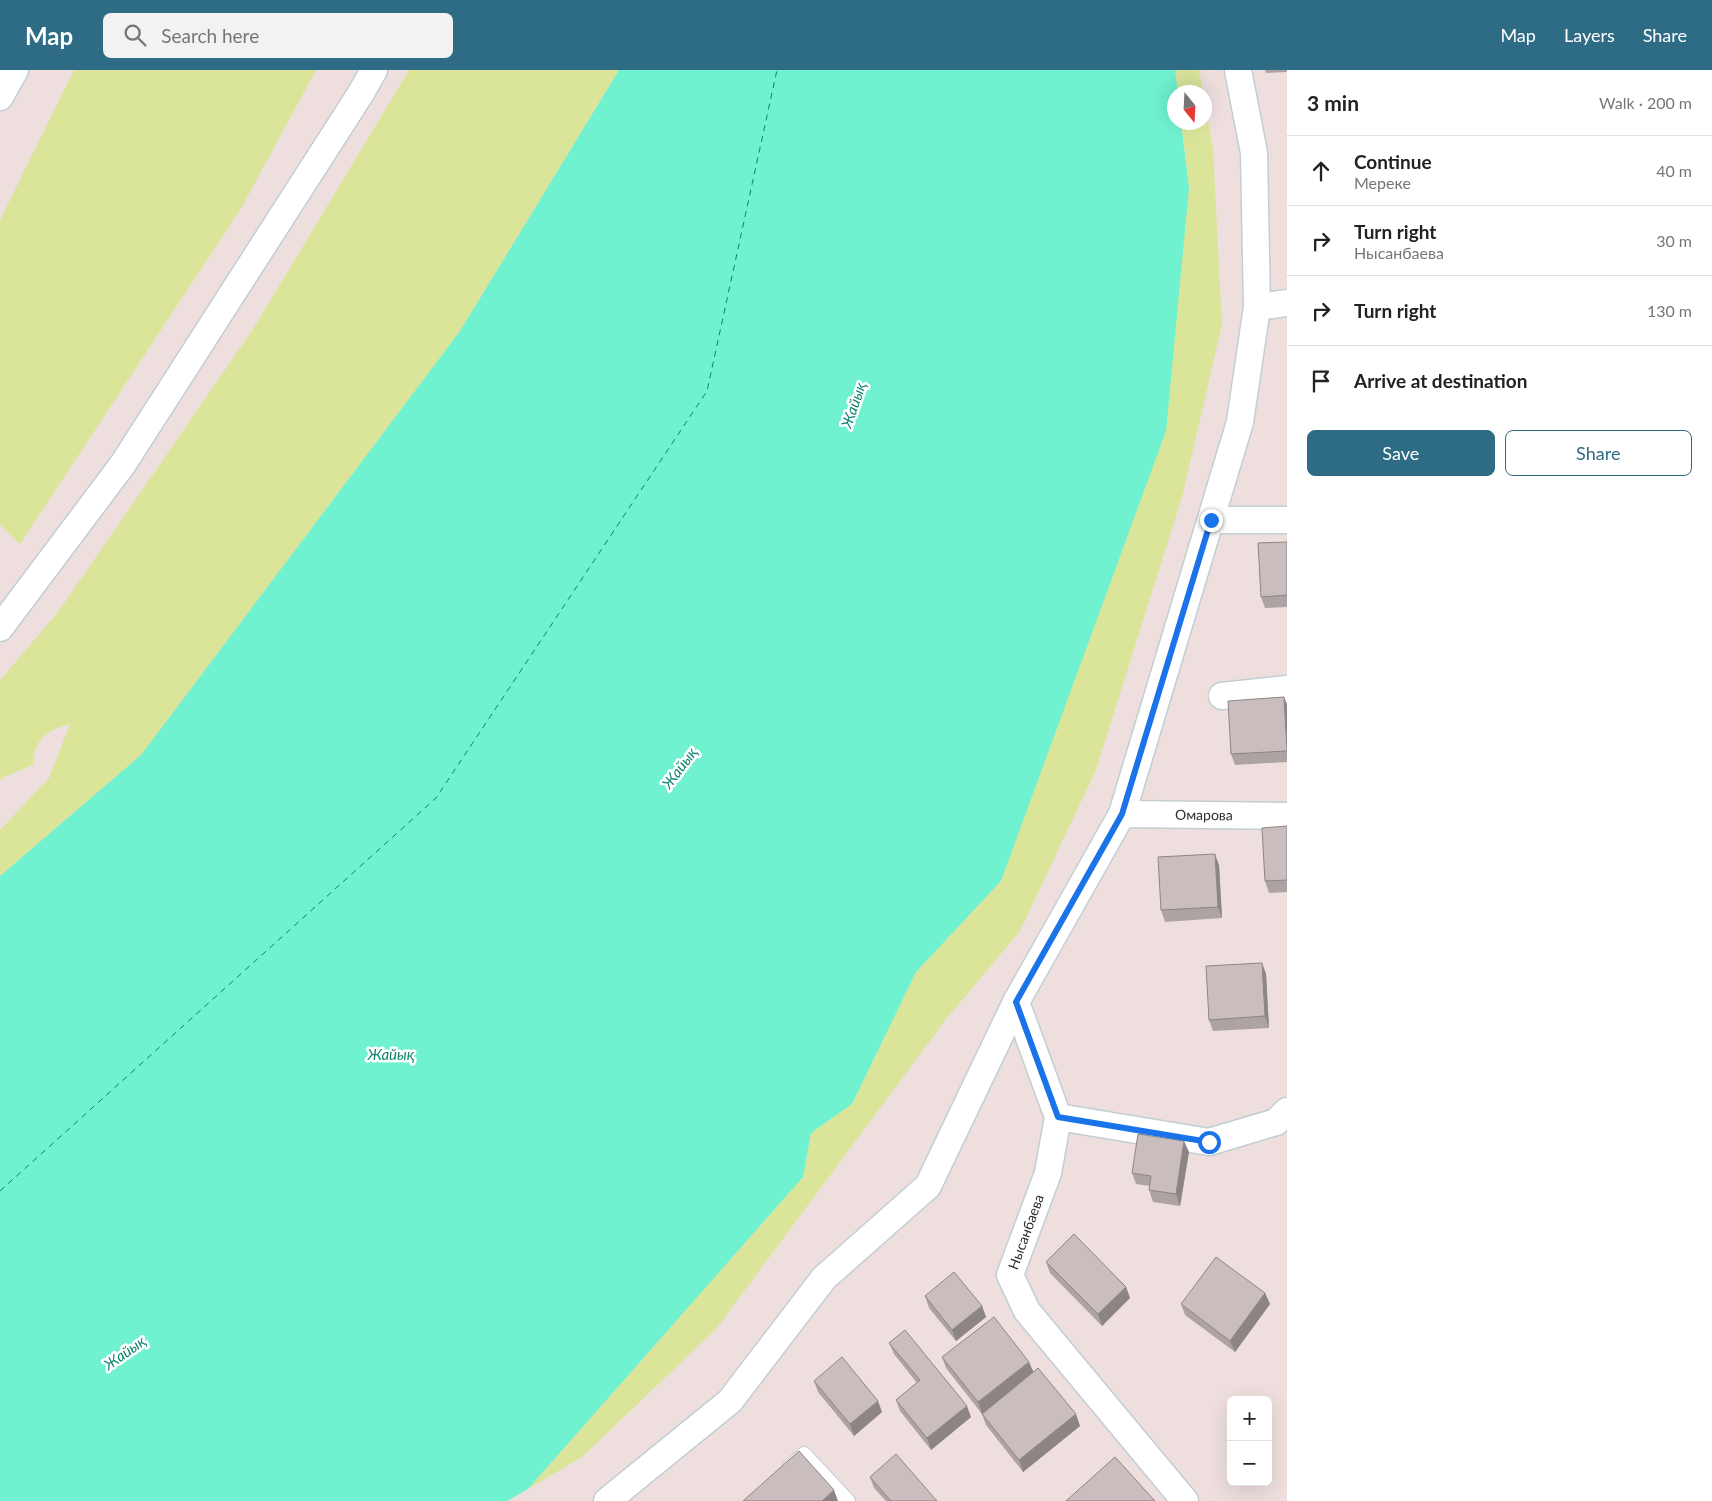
<!DOCTYPE html>
<meta charset="utf-8">
<style>
:root{--surface:#fff;--page:#f2f2f2;--text:#222;--muted:#767676;--line:#e0e0e0;--accent:#2e6c85}
body{margin:0;font-family:Lato,sans-serif;background:var(--page);color:var(--text)}
.controls{position:absolute;right:15px;bottom:15px;display:grid;overflow:hidden;border-radius:8px;box-shadow:0 5px 20px #0002}
.controls button{width:45px;height:45px;display:grid;place-items:center;padding:0;border:0;border-bottom:1px solid var(--line);background:var(--surface);color:var(--text);font:25px sans-serif}
.compass{position:absolute;left:1167px;top:15px;width:45px;height:45px;border-radius:50%;background:var(--surface);box-shadow:0 5px 20px #0002;rotate:162deg}
.stop{position:absolute;width:15px;height:15px;margin:-11px;border:4px solid #1a73e8;border-radius:50%;background:#fff}
.stop.end{background:#1a73e8;border-color:#fff;box-shadow:0 1px 5px #0008}
.list{margin:0;padding:0;list-style:none}
h2{display:flex;justify-content:space-between;align-items:center;height:65px;margin:0;padding:0 20px;font-size:21px}
h2 small{font-size:16px;font-weight:400;color:var(--muted)}
.list li{display:grid;grid-template-columns:32px 1fr auto;gap:15px;align-items:center;box-sizing:border-box;height:70px;padding:0 20px;border-top:1px solid var(--line)}
.list b{display:block;font-size:19px;white-space:nowrap}
.list p{margin:0;font-size:16px;white-space:nowrap;color:var(--muted)}
.list em{font-size:16px;font-style:normal;color:var(--muted)}
.actions{display:flex;gap:10px;padding:15px 20px}
.actions a{flex:1;padding:11px 0;border:1px solid var(--accent);border-radius:8px;text-align:center;font-size:18px;color:var(--accent)}
.actions .main{background:var(--accent);color:#fff}
.icon{flex:none;width:28px;height:28px;fill:none;stroke:currentColor;stroke-width:2;stroke-linecap:round;stroke-linejoin:round}
.map{position:relative;flex:none;width:1287px;height:1431px;overflow:hidden}
header{display:flex;align-items:center;gap:30px;box-sizing:border-box;height:70px;padding:0 25px;background:var(--accent);color:#fff}
header strong{font-size:24px}
nav{display:flex;gap:28px;margin-inline-start:auto;font-size:18px}
.search{width:350px;height:45px;background:var(--page);display:flex;align-items:center;gap:12px;box-sizing:border-box;padding:0 18px;border-radius:8px;color:var(--muted);font-size:19px}
main{display:flex}
aside{flex:1;background:var(--surface)}
.map>svg:first-child{display:block}
.green{fill:#dbe59a}
.water{fill:#70f1cf}
.lines{fill:none;stroke-linecap:round;stroke-linejoin:round}
.ferry{stroke:#0c846f;stroke-width:1;stroke-dasharray:6 5;stroke-linecap:butt}
.lane-casing{stroke:#c2ced2;stroke-width:16}
.street-casing{stroke:#c2ced2;stroke-width:29}
.lane{stroke:#fff;stroke-width:14}
.street{stroke:#fff;stroke-width:26}
.wall{fill:#ada3a3}
.shaded-wall{fill:#8d8584}
.building{fill:#c9bebd;stroke:#8d8584}
.route{stroke:#1a73e8;stroke-width:6}
.labels{text-anchor:middle;stroke-width:5;stroke-linejoin:round;paint-order:stroke}
.street-label{font-size:14px;fill:#2c2c2c;stroke:#fff}
.water-label{font-size:15px;font-style:italic;fill:#0c846f;stroke:#fff}
</style>
<header>
<strong>Map</strong>
<div class="search"><svg class="icon" aria-label="search" viewBox="0 0 24 24"><circle cx="10" cy="10" r="6"/><path d="M15 15l6 6"/></svg>Search here</div>
<nav><a>Map</a><a>Layers</a><a>Share</a></nav>
</header>
<main>
<div class="map">
<svg width="1287" height="1431" viewBox="0 0 1287 1431">
<rect width="100%" height="100%" fill="#eedfde"/>
<g class="green">
<polygon points="74,0 316,0 242,137 20,474 0,455 0,150"/>
<path d="M409 0H619L460 261 141 685 0 806V760L49 708 70 654C46 661 34 669 33 695L4 707 0 711V610L58 542 253 259Z"/>
<polygon points="1175,0 1199,0 1203,22 1178,22"/>
<polygon points="1205,33 1213,79 1222,255 1182,427 1096,700 1020,861 947,948 716,1259 582,1387 528,1419 803,1107 811,1063 852,1034 916,902 1001,811 1189,118 1181,53 1204,52"/>
</g>
<polygon class="water" points="619,0 1175,0 1178,22 1174,22 1174,52 1181,53 1189,118 1166,361 1001,811 916,902 852,1034 811,1063 803,1107 528,1419 507,1431 0,1431 0,806 141,685 460,261"/>
<g class="lines">
<polyline class="ferry" points="0,1121 436,728 707,321 777,0"/>
<g class="lane-casing">
<polyline id="lane" points="789,1398 804,1384 848,1431"/>
</g>
<g class="street-casing">
<g id="street">
<polyline points="0,27 15,0"/>
<polyline points="1257,237 1287,233"/>
<polyline points="1211,450 1287,450"/>
<polyline points="0,558 123,394 361,23 374,0"/>
<polyline points="1222,626 1287,619"/>
<path id="s1" d="M1122 744 1287 746"/>
<polyline points="1016,932 1058,1047 1048,1103 1010,1205 1027,1241 1185,1431"/>
<polyline points="1058,1047 1209,1072 1276,1052 1287,1041"/>
<polyline points="607,1431 730,1331 824,1208 928,1116 1016,932 1122,744 1240,352 1257,237 1254,83 1238,0"/>
</g>
</g>
<use href="#lane" class="lane"/>
<use href="#street" class="street"/>
</g>
<g class="wall">
<polygon points="1265,0 1287,0 1287,2 1266,3"/>
<polygon points="1287,472 1287,537 1265,538 1261,527"/>
<polygon points="1284,627 1287,635 1287,692 1235,695 1231,684"/>
<polygon points="1287,756 1287,822 1269,823 1265,811"/>
<polygon points="1219,795 1222,848 1165,852 1161,840"/>
<polygon points="1262,893 1266,904 1269,958 1213,961 1209,950"/>
<polygon points="1189,1082 1180,1136 1153,1132 1149,1120 1150,1116 1136,1114 1132,1103"/>
<polygon points="1046,1192 1126,1217 1130,1228 1102,1256 1050,1203"/>
<polygon points="1265,1223 1270,1234 1235,1282 1185,1245 1181,1234"/>
<polygon points="925,1226 982,1236 986,1247 956,1271 929,1238"/>
<polygon points="889,1273 971,1347 931,1380 900,1341 896,1330 917,1313 894,1284"/>
<polygon points="942,1287 1033,1302 1080,1356 1023,1402 986,1355 982,1344 946,1298"/>
<polygon points="814,1311 882,1342 854,1366 818,1322"/>
<polygon points="870,1407 937,1431 886,1431 874,1418"/>
</g>
<g class="shaded-wall">
<polygon points="1284,627 1287,635 1287,673"/>
<polygon points="1215,784 1219,795 1222,848 1218,837"/>
<polygon points="1262,893 1266,904 1269,958 1265,946"/>
<polygon points="1184,1071 1189,1082 1180,1136 1176,1124"/>
<polygon points="1126,1217 1130,1228 1102,1256 1098,1244"/>
<polygon points="1265,1223 1270,1234 1235,1282 1230,1271"/>
<polygon points="982,1236 986,1247 956,1271 952,1260"/>
<polygon points="1029,1292 1034,1303 982,1344 978,1332"/>
<polygon points="878,1331 882,1342 854,1366 850,1354"/>
<polygon points="967,1336 971,1347 931,1380 927,1368"/>
<polygon points="1076,1344 1080,1356 1023,1402 1019,1390"/>
<polygon points="834,1420 838,1431 822,1431"/>
</g>
<g class="building">
<polygon points="1287,472 1287,525 1261,527 1258,473"/>
<polygon points="1284,627 1287,681 1231,684 1228,631"/>
<polygon points="1287,756 1287,810 1265,811 1262,758"/>
<polygon points="1215,784 1218,837 1161,840 1158,787"/>
<polygon points="1262,893 1265,946 1209,950 1206,896"/>
<polygon points="1138,1064 1184,1071 1176,1124 1149,1120 1151,1106 1132,1103"/>
<polygon points="1074,1164 1126,1217 1098,1244 1046,1192"/>
<polygon points="1216,1187 1265,1223 1230,1271 1181,1234"/>
<polygon points="954,1202 982,1236 952,1260 925,1226"/>
<polygon points="994,1247 1029,1292 978,1332 942,1287"/>
<polygon points="905,1260 967,1336 927,1368 896,1330 920,1310 889,1273"/>
<polygon points="842,1287 878,1331 850,1354 814,1311"/>
<polygon points="1038,1298 1076,1344 1019,1390 982,1344"/>
<polygon points="799,1381 834,1420 822,1431 743,1431"/>
<polygon points="896,1384 937,1431 891,1431 870,1407"/>
<polygon points="1115,1387 1155,1431 1066,1431"/>
</g>
<g class="lines">
<polyline class="route" points="1209,1072 1058,1047 1016,932 1122,744 1211,450"/>
</g>
<g class="labels">
<g class="street-label">
<text dy="5" stroke="none"><textPath href="#s1" startOffset="82">Омарова</textPath></text>
<text transform="translate(1026 1162) rotate(-70)" y="5">Нысанбаева</text>
</g>
<g class="water-label">
<text transform="translate(854 335) rotate(-71)" y="5">Жайық</text>
<text transform="translate(680 698) rotate(-53)" y="5">Жайық</text>
<text x="391" y="990">Жайық</text>
<text transform="translate(125 1283) rotate(-35)" y="5">Жайық</text>
</g>
</g>
</svg>
<div class="controls">
<button>+</button>
<button>−</button>
</div>
<svg class="compass" viewBox="-18 -18 36 36"><path d="M0-13l5 13h-10z" fill="#e53935"/><path d="M0 13l5-13h-10z" fill="#767676"/></svg>
<div class="stop" style="left:1209px;top:1072px"></div>
<div class="stop end" style="left:1211px;top:450px"></div>
</div>
<aside>
<h2>3 min<small>Walk · 200 m</small></h2>
<ul class="list">
<li><svg class="icon" aria-label="ahead" viewBox="0 0 24 24"><path d="M12 20V5M6 11l6-6 6 6"/></svg><div><b>Continue</b><p>Мереке</p></div><em>40 m</em></li>
<li><svg class="icon" aria-label="right" viewBox="0 0 24 24"><path d="M7 20v-9h11M14 6l5 5-5 5"/></svg><div><b>Turn right</b><p>Нысанбаева</p></div><em>30 m</em></li>
<li><svg class="icon" aria-label="right" viewBox="0 0 24 24"><path d="M7 20v-9h11M14 6l5 5-5 5"/></svg><div><b>Turn right</b></div><em>130 m</em></li>
<li><svg class="icon" aria-label="arrive" viewBox="0 0 24 24"><path d="M6 21V4h12l-3 4 3 4H6"/></svg><div><b>Arrive at destination</b></div></li>
</ul>
<div class="actions"><a class="main">Save</a><a>Share</a></div>
</aside>
</main>
